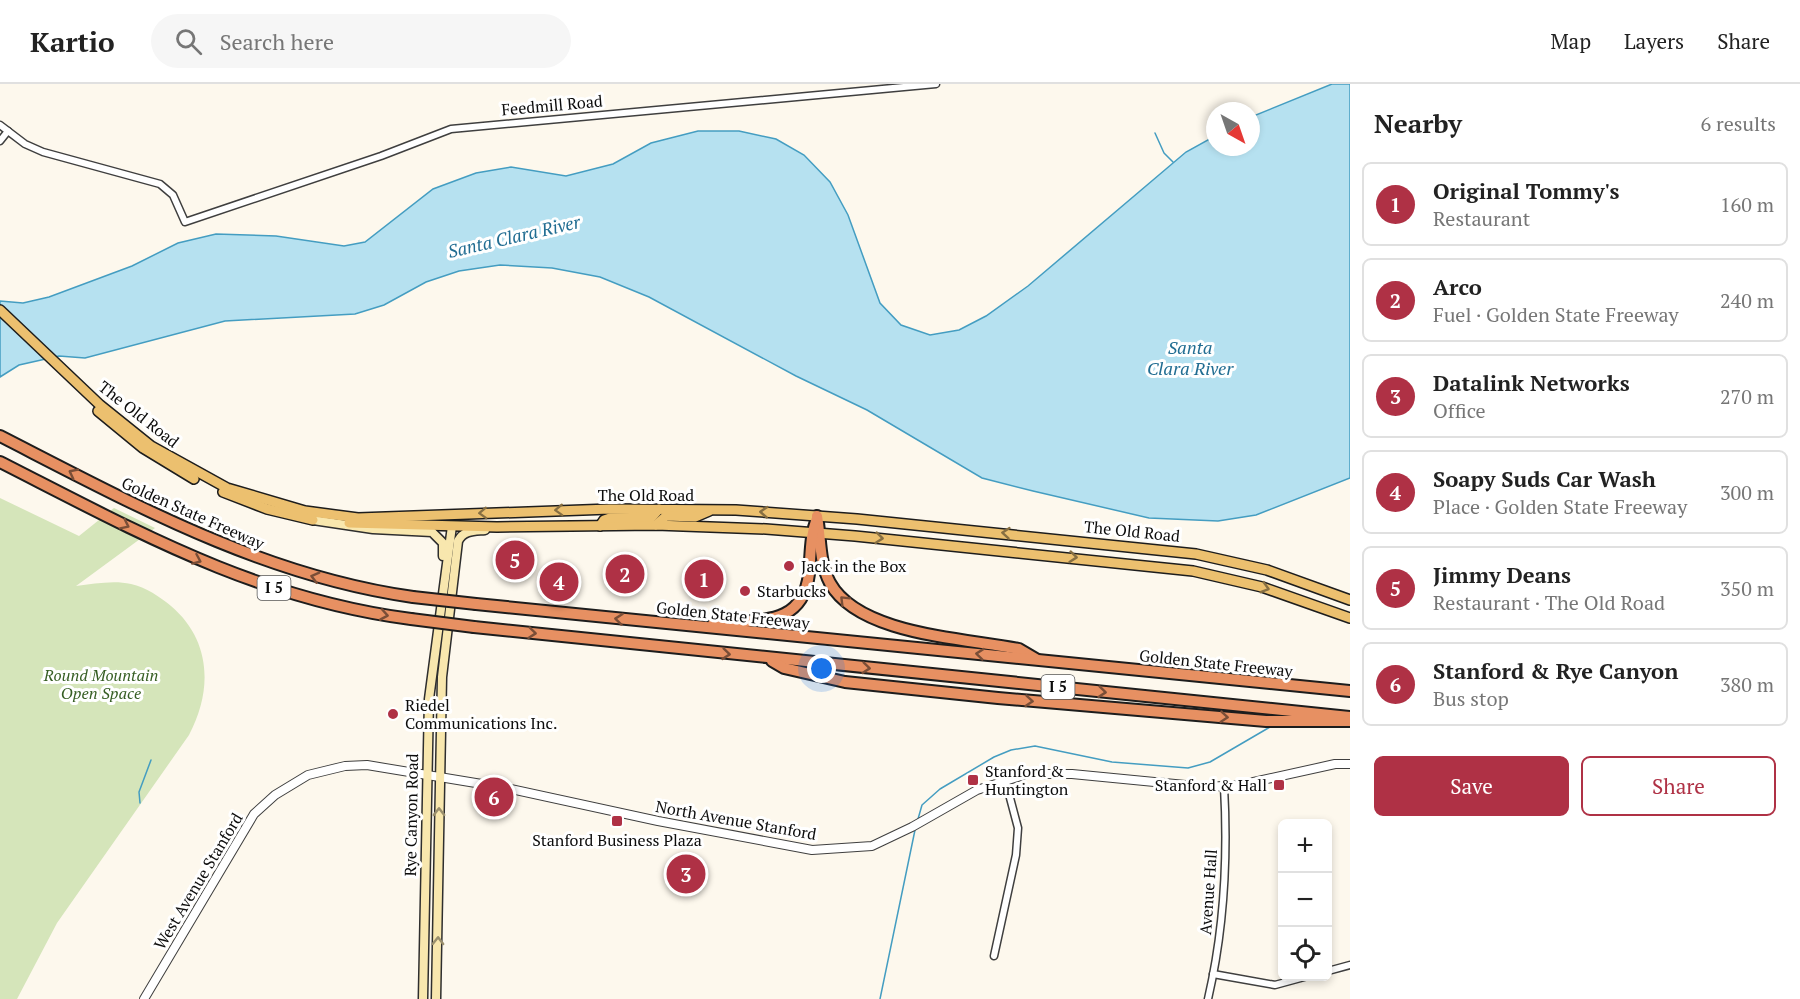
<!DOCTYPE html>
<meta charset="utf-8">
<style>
:root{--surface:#fff;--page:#f6f6f6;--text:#222;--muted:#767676;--line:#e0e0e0;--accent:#af3145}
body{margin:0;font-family:"PT Serif",serif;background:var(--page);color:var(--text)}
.controls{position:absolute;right:18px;bottom:18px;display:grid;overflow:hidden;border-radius:9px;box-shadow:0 3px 9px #0003}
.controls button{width:54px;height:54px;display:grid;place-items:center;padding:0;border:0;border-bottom:2px solid var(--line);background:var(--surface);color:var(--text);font:30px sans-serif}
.compass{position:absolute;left:1206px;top:18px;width:54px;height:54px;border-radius:50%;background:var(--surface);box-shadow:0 3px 9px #0003;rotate:140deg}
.you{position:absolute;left:822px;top:585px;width:21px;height:21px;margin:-15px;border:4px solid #fff;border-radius:50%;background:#1a73e8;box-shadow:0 0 0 9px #1a73e833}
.badge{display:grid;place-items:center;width:39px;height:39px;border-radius:50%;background:var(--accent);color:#fff;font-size:20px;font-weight:700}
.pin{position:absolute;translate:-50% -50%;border:3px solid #fff;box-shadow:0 2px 6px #0006}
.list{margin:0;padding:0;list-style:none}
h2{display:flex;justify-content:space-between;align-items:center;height:78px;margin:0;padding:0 24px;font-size:26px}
h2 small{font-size:20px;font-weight:400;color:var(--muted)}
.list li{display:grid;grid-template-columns:39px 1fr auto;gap:18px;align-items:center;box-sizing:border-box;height:84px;margin:0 12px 12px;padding:0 12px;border:2px solid var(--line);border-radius:9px}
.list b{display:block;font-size:22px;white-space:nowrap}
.list p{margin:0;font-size:20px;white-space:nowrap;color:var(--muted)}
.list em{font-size:20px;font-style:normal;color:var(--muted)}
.actions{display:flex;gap:12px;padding:18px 24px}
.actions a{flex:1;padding:14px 0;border:2px solid var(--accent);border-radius:9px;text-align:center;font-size:21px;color:var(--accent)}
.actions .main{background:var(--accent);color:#fff}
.icon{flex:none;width:33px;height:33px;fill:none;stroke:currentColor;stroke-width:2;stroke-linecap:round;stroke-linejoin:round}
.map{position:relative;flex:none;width:1350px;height:915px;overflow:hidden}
header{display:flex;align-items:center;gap:36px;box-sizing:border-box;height:84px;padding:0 30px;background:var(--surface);border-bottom:2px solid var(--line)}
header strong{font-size:28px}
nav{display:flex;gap:33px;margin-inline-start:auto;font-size:21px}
.search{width:420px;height:54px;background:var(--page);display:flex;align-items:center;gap:15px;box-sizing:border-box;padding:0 21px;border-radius:33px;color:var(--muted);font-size:22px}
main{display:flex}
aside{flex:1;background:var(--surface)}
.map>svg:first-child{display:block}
.green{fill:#d5e5ba}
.water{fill:#b6e1f0;stroke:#449dc1;stroke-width:1.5}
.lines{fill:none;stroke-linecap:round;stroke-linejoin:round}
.stream{stroke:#449dc1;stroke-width:1.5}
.minor-casing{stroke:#3f3f3f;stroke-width:9}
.tertiary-casing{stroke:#3f3f3f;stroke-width:10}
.secondary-casing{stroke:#2e2e2e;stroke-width:11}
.primary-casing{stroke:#1d1d1d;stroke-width:12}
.motorway-casing{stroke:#1d1d1d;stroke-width:14}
.minor{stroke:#fff;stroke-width:6}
.tertiary{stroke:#fff;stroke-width:8}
.secondary{stroke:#f8e7ae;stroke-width:8}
.primary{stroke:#ecc06f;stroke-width:9}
.motorway{stroke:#e79062;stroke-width:10}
.motorway-bridge-casing{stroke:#1d1d1d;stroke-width:14;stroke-linecap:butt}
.motorway-bridge{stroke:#e79062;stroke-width:10}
.oneway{stroke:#7a4e37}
.oneway2{stroke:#876f42}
.oneway3{stroke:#9a8f6d}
.poi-dot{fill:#af3145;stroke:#fff;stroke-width:2}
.labels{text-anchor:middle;stroke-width:6;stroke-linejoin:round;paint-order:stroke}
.shield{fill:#fff;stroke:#555;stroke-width:1.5}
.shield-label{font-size:15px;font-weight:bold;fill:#0c0c0c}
.street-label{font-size:16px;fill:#0c0c0c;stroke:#fff}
.poi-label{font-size:16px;fill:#0c0c0c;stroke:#fff;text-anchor:start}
.park-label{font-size:16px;font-style:italic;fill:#365e23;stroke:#fff}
.water-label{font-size:18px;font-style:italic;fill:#216d92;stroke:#fff}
</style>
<header>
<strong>Kartio</strong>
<div class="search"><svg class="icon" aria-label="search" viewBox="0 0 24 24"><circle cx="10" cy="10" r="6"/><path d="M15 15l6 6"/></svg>Search here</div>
<nav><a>Map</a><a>Layers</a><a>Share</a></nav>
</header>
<main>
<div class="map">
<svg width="1350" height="915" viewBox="0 0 1350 915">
<rect width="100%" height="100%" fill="#fdf8ed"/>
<path class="green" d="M0 414 79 452 114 424 155 444 76 502C94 500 113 496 131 500 146 503 160 513 171 522 211 556 213 606 189 651L57 839 17 915H0Z"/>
<polygon class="water" points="1332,0 1350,0 1350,394 1256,431 1218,437 1149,434 1033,407 982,394 867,326 796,292 649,213 600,193 552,184 500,181 459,187 426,198 384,221 355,230 225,237 85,274 59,272 19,281 0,293 0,217 23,219 49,213 132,182 178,159 216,150 276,152 344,162 365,158 433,105 476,89 511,83 566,92 613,80 651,59 698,47 739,47 776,55 804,71 830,98 848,131 880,219 901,241 930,251 959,246 986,232 1028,202 1186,68 1215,52 1215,63 1251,63 1251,33"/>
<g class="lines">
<g class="stream">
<polyline points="1155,49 1164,69 1173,78"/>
<polyline points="140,719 139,708 151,676"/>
<polyline points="918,735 922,721 940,705 994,673 1011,666 1035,662 1112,678 1188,684 1210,678 1270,643"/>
<polyline points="880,915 915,746"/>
</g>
<g class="minor-casing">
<g id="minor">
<polyline points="0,41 25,60 43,68 160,100 173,111 185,138 381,72 451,45 936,0"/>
<polyline points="0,57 8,47"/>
<polyline points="994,872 1016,771 1018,744 1005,695"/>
<polyline points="1328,887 1350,881"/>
<polyline points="1213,890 1275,901 1308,892"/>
<path d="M1208 915C1224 846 1228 773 1224 702"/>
</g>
</g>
<g class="tertiary-casing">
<polyline id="tertiary" points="144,915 254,730 275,711 308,691 345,682 367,681 506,704 658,737 812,766 872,762 912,743 977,706 1027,690 1072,690 1206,703 1240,701 1335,680 1350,680"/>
</g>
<g class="secondary-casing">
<g id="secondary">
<polyline points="313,436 373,445 432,448 443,459 443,472"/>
<polyline points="423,915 429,615 452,442"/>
<path d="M436 915 442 593 458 457C464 446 474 447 485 446"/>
</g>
</g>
<g class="primary-casing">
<g id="primary">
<polyline points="0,226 100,321 151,362 227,404 305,427 358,434 610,425 736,426 857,435 1196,470 1267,486 1350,516"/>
<polyline points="98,327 143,364 194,395"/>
<polyline points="223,408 267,425 313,436"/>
<polyline points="349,439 497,443 656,441 766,445 855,452 1193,487 1262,503 1350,534"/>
<polyline points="656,441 666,432 695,433 709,427"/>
<polyline points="600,442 604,436 610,434 652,433 659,425"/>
</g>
</g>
<g class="motorway-casing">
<g id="motorway">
<path d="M0 352C133 420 263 492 413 513"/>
<path d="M0 378C136 447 256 515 411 535"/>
<path d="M817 432C821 455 819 478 830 499 859 551 964 554 1019 565L1036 575"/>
<polyline points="476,520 1350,607"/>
<path d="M713 540C754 534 802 546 809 490 811 470 810 452 817 434"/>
<polyline points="474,543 1350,633"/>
<polyline points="772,577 784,584 845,598 998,614 1266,637 1350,637"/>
</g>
</g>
<use href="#minor" class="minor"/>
<use href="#tertiary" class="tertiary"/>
<use href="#secondary" class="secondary"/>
<use href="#primary" class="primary"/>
<use href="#motorway" class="motorway"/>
<g class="motorway-bridge-casing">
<g id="motorway-bridge">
<polyline points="413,513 476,520"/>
<polyline points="411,535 474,543"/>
</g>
</g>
<use href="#motorway-bridge" class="motorway-bridge"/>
</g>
<defs><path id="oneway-chevron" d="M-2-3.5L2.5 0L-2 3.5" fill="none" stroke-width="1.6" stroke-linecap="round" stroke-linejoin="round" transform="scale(1.5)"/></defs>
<g class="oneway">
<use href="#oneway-chevron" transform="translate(73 389) rotate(-153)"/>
<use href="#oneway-chevron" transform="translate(125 441) rotate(26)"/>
<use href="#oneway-chevron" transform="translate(197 476) rotate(24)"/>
<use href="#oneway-chevron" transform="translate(315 493) rotate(-165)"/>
<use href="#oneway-chevron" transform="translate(844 516) rotate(-135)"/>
<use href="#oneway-chevron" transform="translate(384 531) rotate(10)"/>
<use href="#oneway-chevron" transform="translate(619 535) rotate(-174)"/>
<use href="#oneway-chevron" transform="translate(532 549) rotate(6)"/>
<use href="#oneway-chevron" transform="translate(726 570) rotate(6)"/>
<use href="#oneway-chevron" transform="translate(980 570) rotate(-174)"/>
<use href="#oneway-chevron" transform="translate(866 584) rotate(6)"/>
<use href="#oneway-chevron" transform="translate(1102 608) rotate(6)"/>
<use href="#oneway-chevron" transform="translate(1029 617) rotate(5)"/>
<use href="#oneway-chevron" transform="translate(1224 633) rotate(5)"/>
</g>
<g class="oneway2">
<use href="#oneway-chevron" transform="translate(559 426) rotate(178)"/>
<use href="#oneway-chevron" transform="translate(764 428) rotate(-176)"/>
<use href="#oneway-chevron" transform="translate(483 429) rotate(178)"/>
<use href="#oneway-chevron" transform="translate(1006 449) rotate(-175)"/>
<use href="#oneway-chevron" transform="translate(879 454) rotate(6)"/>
<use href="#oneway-chevron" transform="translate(1073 473) rotate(6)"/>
<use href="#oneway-chevron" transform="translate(1265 504) rotate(16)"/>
</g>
<g class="oneway3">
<use href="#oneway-chevron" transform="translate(439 728) rotate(-90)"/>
<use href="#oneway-chevron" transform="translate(438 857) rotate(-89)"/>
</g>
<g class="poi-dot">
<circle cx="789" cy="482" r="6"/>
<circle cx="745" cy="507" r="6"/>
<circle cx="393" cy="630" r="6"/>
<rect x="967" y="690" width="12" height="12" rx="3"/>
<rect x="1273" y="695" width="12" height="12" rx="3"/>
<rect x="611" y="731" width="12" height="12" rx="3"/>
</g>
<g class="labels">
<g class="shield">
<rect x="257.5" y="492" width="33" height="24" rx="4.5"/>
<rect x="1041.5" y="591" width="33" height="24" rx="4.5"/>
</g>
<g class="shield-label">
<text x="274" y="509">I 5</text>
<text x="1058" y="608">I 5</text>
</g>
<g class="street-label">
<text transform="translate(552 21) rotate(-5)" y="6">Feedmill Road</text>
<text transform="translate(139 330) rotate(38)" y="6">The Old Road</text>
<text x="646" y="417">The Old Road</text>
<text transform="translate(193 429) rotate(24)" y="6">Golden State Freeway</text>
<text transform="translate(1132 447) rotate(6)" y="6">The Old Road</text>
<text transform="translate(733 531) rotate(6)" y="6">Golden State Freeway</text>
<text transform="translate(1216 579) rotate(6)" y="6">Golden State Freeway</text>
<text transform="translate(411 731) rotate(-89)" y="6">Rye Canyon Road</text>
<text transform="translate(736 736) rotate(10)" y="6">North Avenue Stanford</text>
<text transform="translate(198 797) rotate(-59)" y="6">West Avenue Stanford</text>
<text transform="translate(1208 808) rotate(-86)" y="6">Avenue Hall</text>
</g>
<g class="poi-label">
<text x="801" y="488">Jack in the Box</text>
<text x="757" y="513">Starbucks</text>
<text x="405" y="627">Riedel<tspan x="405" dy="18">Communications Inc.</tspan></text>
<text x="985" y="693">Stanford &amp;<tspan x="985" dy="18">Huntington</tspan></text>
<text x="1267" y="707" text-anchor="end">Stanford &amp; Hall</text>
<text x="617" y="762" text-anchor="middle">Stanford Business Plaza</text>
</g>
<g class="park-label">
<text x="101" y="597">Round Mountain<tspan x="101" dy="18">Open Space</tspan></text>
</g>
<g class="water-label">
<text transform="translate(514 153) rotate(-13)" y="6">Santa Clara River</text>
<text x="1190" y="270">Santa<tspan x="1190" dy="21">Clara River</tspan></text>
</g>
</g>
</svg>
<div class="controls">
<button>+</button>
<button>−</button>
<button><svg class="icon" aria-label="locate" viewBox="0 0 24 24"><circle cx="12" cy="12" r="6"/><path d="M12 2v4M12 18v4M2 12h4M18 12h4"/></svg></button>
</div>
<svg class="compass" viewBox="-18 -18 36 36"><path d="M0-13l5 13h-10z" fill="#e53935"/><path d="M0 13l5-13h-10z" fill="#767676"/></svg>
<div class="you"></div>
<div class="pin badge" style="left:704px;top:495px">1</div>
<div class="pin badge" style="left:625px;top:490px">2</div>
<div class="pin badge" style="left:686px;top:790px">3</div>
<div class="pin badge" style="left:559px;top:498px">4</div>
<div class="pin badge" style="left:515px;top:476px">5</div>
<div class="pin badge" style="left:494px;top:713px">6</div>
</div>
<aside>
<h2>Nearby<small>6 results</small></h2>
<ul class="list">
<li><span class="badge">1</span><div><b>Original Tommy's</b><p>Restaurant</p></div><em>160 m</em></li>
<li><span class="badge">2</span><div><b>Arco</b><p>Fuel · Golden State Freeway</p></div><em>240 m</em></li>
<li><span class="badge">3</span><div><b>Datalink Networks</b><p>Office</p></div><em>270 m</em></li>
<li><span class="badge">4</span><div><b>Soapy Suds Car Wash</b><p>Place · Golden State Freeway</p></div><em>300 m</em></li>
<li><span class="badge">5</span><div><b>Jimmy Deans</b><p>Restaurant · The Old Road</p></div><em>350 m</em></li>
<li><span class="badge">6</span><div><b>Stanford &amp; Rye Canyon</b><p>Bus stop</p></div><em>380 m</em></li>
</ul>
<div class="actions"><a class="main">Save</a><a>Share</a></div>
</aside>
</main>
